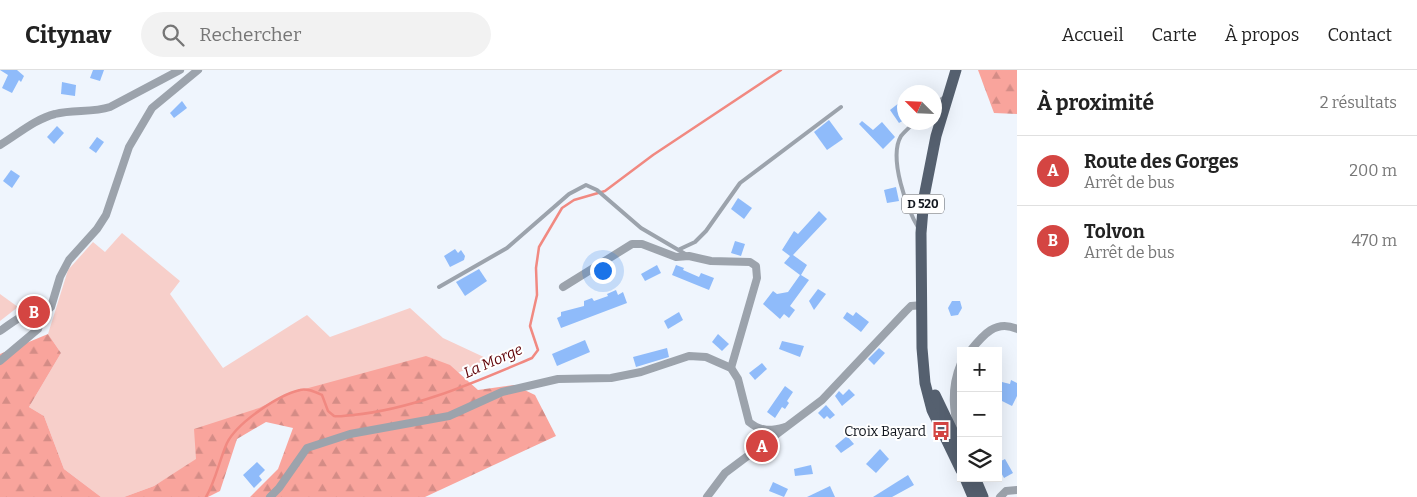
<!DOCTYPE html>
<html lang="fr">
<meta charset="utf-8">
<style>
:root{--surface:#fff;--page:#f2f2f2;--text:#222;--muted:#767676;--line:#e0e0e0;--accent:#d44542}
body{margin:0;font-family:Bitter,serif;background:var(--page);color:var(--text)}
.controls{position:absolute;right:15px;bottom:15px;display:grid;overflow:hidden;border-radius:0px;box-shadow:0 5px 20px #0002}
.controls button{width:45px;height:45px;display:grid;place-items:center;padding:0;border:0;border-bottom:1px solid var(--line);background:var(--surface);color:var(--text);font:25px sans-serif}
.compass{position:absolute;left:897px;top:15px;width:45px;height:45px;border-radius:50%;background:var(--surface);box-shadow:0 5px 20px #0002;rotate:294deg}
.you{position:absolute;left:602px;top:200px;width:18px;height:18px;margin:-12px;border:4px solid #fff;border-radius:50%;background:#1a73e8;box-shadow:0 0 0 8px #1a73e833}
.badge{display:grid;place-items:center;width:32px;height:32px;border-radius:50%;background:var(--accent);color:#fff;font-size:16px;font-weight:700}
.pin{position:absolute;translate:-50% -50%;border:2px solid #fff;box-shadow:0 1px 5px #0006}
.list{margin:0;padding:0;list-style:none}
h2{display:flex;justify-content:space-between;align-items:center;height:65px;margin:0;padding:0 20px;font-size:21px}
h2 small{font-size:16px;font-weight:400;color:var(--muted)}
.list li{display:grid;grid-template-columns:32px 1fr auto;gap:15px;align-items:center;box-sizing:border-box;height:70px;padding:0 20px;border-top:1px solid var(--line)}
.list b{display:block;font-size:19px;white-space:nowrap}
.list p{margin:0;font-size:16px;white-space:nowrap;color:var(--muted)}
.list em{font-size:16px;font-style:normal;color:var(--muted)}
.icon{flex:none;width:28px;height:28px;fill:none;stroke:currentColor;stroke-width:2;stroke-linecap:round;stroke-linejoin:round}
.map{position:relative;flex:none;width:1017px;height:427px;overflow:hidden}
header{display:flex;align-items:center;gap:30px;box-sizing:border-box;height:70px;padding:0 25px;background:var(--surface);border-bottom:1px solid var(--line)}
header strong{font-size:24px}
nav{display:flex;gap:28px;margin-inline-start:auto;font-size:18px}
.search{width:350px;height:45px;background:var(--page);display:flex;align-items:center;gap:12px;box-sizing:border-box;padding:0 18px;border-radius:28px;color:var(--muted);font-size:19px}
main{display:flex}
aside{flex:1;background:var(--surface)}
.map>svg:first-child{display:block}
.grass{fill:#f7cfca}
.forest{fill:url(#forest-firs)}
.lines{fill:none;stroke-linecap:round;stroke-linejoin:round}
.stream{stroke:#f18981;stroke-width:2.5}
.building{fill:#8fbbfa}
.service{stroke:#9ca3ac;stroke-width:4}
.minor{stroke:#9ca3ac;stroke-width:8}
.primary{stroke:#55606f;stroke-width:11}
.labels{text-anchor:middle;stroke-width:4;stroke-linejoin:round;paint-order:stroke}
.shield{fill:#fff;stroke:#585c62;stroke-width:1}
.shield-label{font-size:12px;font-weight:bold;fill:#11161e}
.poi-label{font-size:14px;fill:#11161e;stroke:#fff;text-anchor:end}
.water-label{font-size:15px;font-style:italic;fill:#5f0006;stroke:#fff}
</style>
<header>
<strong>Citynav</strong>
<div class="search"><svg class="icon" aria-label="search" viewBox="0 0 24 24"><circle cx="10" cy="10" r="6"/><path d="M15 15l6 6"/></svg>Rechercher</div>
<nav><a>Accueil</a><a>Carte</a><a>À propos</a><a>Contact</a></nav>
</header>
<main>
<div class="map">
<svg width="1017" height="427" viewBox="0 0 1017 427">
<defs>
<pattern id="forest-firs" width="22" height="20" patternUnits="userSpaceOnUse" patternTransform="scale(1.25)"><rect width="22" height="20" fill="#f9a49c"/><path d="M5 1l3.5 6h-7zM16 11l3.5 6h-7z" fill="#d48c86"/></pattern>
</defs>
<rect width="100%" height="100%" fill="#eff5fd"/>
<g class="grass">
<polygon points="122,163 180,211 170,224 223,298 307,245 330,267 410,238 443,268 488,289 447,308 320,315 154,416 124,427 101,427 64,399 44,346 29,337 61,283 48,264 68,200 93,172 105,182"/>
<polygon points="0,224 18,237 0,251"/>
</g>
<g class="forest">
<polygon points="978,0 1017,0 1017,44 994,43"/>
<polygon points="48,264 61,283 29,337 44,346 64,399 101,427 0,427 0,284"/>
<polygon points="426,286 450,295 478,320 514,315 535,325 556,366 425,427 250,427 278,399 293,358 266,352 237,369 220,421 208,427 124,427 154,416 196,389 194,359 259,338 290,323"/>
</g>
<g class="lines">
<path class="stream" d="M206 427C216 410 219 391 227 373 237 353 278 325 300 320 307 318 315 322 322 325L328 341 334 346C341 347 346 345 353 345 415 339 475 312 532 288L538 280 530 256 537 225 536 198 539 177 562 138 574 130 605 121 653 85 781 0"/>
</g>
<g class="building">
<polygon points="0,0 17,0 24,6 21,12 19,10 12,23 2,18 8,5"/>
<polygon points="93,0 104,0 100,11 90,8"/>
<polygon points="62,12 76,15 75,26 61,24"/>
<polygon points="904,29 904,50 899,53 890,40"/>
<polygon points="182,31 187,38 174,48 170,43"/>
<polygon points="829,50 843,69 827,80 814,62"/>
<polygon points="862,51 873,60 882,52 895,67 883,79 859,54"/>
<polygon points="57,56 64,63 54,74 47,67"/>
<polygon points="97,67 104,72 96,83 89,78"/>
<polygon points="11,100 20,106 12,118 3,111"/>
<polygon points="896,117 899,131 887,133 884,120"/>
<polygon points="738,128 752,138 744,149 731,139"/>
<polygon points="819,141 827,149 793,185 807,195 801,205 809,210 790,236 795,240 789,248 784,244 780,249 763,234 773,221 777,224 788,222 800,205 784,193 790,186 782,180 794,161 798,164"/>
<polygon points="735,171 745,174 741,186 731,183"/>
<polygon points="455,179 458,183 461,180 465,186 464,190 450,197 444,186"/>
<polygon points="657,195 661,203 645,211 641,204"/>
<polygon points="676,195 684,198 683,200 699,207 701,203 714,208 709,220 672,205"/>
<polygon points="479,199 487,211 465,226 456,212"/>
<polygon points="818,219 826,224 814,240 809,231"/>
<polygon points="616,220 618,225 623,222 627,233 561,258 557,248 561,246 561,242 584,236 584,231 592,228 594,231 608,226 607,224"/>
<polygon points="952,231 960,231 962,238 958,245 951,246 948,238"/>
<polygon points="679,242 683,250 668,259 664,251"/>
<polygon points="847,242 853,246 856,242 869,252 861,262 843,248"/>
<polygon points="718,264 729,274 722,281 712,272"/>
<polygon points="585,270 590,282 557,296 552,284"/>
<polygon points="782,271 804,276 800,287 779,279"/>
<polygon points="667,278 669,287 636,297 633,287"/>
<polygon points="879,278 885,283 874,295 868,289"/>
<polygon points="762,293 767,299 755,310 749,303"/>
<polygon points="1011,310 1017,313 1017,326 1012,336 998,329 998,311 1010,314"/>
<polygon points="785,316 793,322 787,331 789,333 785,339 782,337 775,348 767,342"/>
<polygon points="849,319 855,325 842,336 835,326 839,321 843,325"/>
<polygon points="826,335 835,345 830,349 827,346 824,349 818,343"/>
<polygon points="847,366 854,374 841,383 835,376"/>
<polygon points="880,379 889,389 876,403 866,394"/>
<polygon points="1005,389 1013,403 1004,408 998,397 1001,395 999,392"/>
<polygon points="257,392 265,400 259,406 262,410 254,418 243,405"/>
<polygon points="811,395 813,404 795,406 794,399"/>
<polygon points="908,405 914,415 892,427 873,427"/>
<polygon points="773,412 788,419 784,427 769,421"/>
<polygon points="830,416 835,427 807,427"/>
</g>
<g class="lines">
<g class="service">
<polyline points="934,34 945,27"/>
<path d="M915 52C910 57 905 61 901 66 888 88 907 139 919 159"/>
<polyline points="680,179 695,172 706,161 740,113 841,37"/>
<polyline points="439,217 507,178 569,124 586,115 597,120 641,158 687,185"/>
</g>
<g class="minor">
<path d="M0 75C17 65 35 49 55 44 73 39 92 43 110 37L180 0"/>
<polyline points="563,217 632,174 642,174 676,187 689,186 711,191 750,192 756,196 757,208 731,298"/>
<path d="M0 261C14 252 27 238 42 246"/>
<path d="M970 281C983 265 996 249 1017 259"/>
<polyline points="0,291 38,259 42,246 51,237 60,207 69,190 97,159 106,145 129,77 152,38 198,0"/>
<path d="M960 368C953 341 950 319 961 293"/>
<path d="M270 427 279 418 307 378 350 364 449 346 502 322 558 309 611 308 641 302 689 286 706 287 731 298 738 309 749 352C761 362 771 361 785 357"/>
<polyline points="707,427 725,403 822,330 905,242 911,236 923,235"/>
<polyline points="1000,427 1006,421 1017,420"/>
</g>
<g class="primary">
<polyline points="956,0 936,66 924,127 921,163 922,278 925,313 932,340 961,400"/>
<polyline points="935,325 961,379"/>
<polyline points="965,408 973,427"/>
<polyline points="975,408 983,427"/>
</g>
</g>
<defs>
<g id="bus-bare" transform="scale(1.5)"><path d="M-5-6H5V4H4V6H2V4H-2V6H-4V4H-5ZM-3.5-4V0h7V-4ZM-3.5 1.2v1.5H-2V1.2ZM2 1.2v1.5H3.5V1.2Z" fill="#d44542" stroke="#fff" stroke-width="2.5" paint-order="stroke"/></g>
</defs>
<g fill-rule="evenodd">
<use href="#bus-bare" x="941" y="361"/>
</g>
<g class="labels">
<rect class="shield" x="902" y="124.5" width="42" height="19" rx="4"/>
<g class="shield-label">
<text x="923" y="138">D 520</text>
</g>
<g class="poi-label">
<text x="926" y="366">Croix Bayard</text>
</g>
<g class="water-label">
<text transform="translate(493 291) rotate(-24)" y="5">La Morge</text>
</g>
</g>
</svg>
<div class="controls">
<button>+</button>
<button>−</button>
<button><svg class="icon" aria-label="layers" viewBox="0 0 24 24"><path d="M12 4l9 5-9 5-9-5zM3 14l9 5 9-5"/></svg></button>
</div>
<svg class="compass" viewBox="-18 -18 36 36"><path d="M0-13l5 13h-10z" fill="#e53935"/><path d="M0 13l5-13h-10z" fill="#767676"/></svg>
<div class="you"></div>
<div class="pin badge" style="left:762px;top:376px">A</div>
<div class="pin badge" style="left:34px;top:242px">B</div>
</div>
<aside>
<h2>À proximité<small>2 résultats</small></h2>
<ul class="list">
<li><span class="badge">A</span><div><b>Route des Gorges</b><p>Arrêt de bus</p></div><em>200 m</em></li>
<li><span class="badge">B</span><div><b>Tolvon</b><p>Arrêt de bus</p></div><em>470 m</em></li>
</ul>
</aside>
</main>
